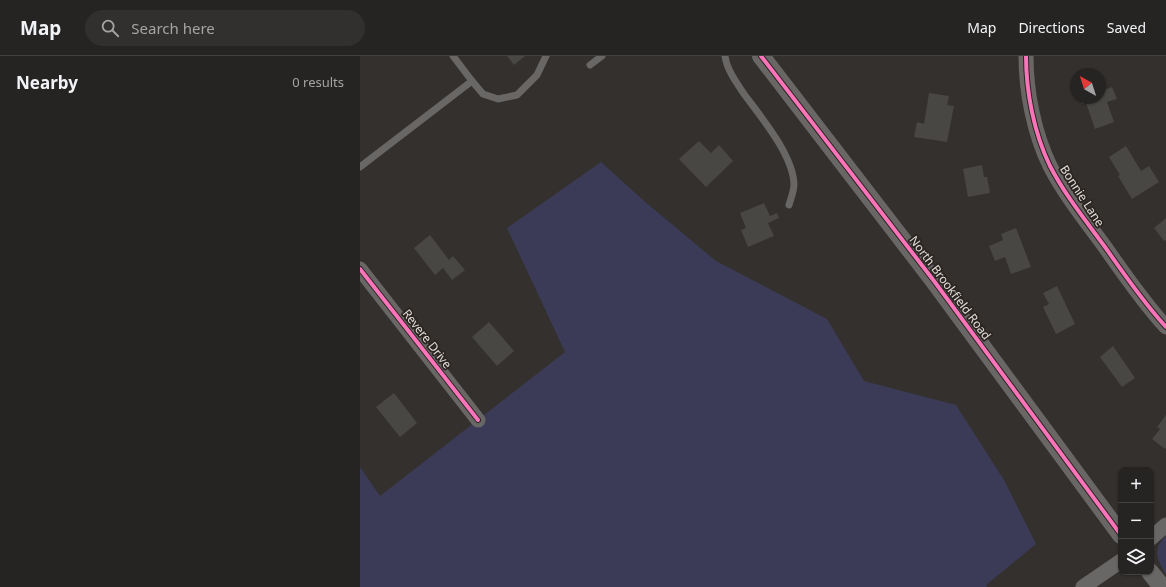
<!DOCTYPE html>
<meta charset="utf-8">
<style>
:root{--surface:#262422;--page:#32302f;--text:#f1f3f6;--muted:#a4a4a5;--line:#424140}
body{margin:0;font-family:"Noto Sans",sans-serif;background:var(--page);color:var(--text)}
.controls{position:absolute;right:12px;bottom:12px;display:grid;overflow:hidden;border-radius:8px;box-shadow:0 1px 3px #0004}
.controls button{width:36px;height:36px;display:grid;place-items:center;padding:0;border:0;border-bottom:1px solid var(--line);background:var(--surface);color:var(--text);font:20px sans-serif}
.compass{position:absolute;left:710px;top:12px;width:36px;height:36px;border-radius:50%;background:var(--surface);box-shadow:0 1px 3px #0004;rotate:321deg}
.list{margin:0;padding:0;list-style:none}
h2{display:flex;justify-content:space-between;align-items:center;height:52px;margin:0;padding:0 16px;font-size:17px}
h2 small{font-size:13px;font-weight:400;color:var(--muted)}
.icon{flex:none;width:22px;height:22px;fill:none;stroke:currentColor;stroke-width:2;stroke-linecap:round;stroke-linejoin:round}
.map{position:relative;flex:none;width:806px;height:531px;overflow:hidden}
header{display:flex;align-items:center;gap:24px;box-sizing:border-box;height:56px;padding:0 20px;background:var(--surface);border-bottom:1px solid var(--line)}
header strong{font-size:19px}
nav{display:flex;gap:22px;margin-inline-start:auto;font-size:14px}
.search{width:280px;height:36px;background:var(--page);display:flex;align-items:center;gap:10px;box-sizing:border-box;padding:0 14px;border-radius:22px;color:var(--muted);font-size:15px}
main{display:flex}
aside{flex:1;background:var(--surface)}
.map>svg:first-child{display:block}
.green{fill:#3b3b57}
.building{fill:#494744}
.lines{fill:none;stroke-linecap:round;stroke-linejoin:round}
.service{stroke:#696766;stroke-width:7}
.minor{stroke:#696766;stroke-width:15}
.tertiary{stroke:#696766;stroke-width:18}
.cycleway-casing{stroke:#2b2521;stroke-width:6}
.cycleway{stroke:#fb73b8;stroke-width:4}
.labels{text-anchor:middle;stroke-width:3.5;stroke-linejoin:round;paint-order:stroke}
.street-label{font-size:12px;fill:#e1ddda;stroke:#2b2521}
</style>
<header>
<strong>Map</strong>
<div class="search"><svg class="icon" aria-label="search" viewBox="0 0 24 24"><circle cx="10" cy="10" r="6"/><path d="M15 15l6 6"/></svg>Search here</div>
<nav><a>Map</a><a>Directions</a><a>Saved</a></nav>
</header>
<main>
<aside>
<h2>Nearby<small>0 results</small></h2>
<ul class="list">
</ul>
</aside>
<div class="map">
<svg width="806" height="531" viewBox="0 0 806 531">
<rect width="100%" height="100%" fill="#33302d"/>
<g class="green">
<polygon points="241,106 283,144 356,205 467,263 504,325 596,349 644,424 676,488 626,529 627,531 0,531 0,411 20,440 205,296 147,172"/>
<path d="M806 479V519C797 502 792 495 806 479Z"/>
</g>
<g class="building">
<polygon points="147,0 165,0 154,9"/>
<polygon points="740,24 744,34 752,31 757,43 747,46 754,66 735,73 726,47 722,48 719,42 740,42"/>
<polygon points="569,37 589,40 587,49 594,50 587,86 554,81 557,66 564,68"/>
<polygon points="339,85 351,97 359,89 373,105 346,131 319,103"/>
<polygon points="766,90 781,115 789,110 799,126 772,143 758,120 760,119 749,101"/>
<polygon points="622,109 624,121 627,121 630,137 608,141 603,113"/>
<polygon points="404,147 410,160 417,157 419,162 408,167 414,180 388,191 381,174 386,172 380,157"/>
<polygon points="806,162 806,184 804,185 794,172"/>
<polygon points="656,172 671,211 651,218 645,201 635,205 629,190 643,184 641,178"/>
<polygon points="70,179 89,204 93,200 105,214 92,224 83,212 75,219 54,192"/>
<polygon points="697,230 715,268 696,278 683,251 689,248 683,237"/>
<polygon points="129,266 154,295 137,310 112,281"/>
<polygon points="753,290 775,322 762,331 740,301"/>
<polygon points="34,337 57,367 40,381 16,351"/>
<polygon points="806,359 806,392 805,393 792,383 800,373 797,371"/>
</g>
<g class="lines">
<g class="service">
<path d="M365 0C367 14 376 26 384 38 401 61 433 99 434 128 434 135 431 142 429 149"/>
<polyline points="230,9 242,0"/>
<polyline points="112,25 123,38 138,43 157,39 177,19 186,0"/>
<polyline points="0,111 112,25 93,0"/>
</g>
<g class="minor">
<path d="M666 0C666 36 674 77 690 110 705 139 726 165 745 191 764 218 783 246 806 271"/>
<polyline points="0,213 118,364"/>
<polyline points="791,482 806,469"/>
<polyline points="723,531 761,505"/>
</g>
<g class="tertiary">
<polyline points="401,0 574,225 761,479"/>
<polyline points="790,516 802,531"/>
</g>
<g class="cycleway-casing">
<g id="cycleway">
<polyline points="401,0 574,225 761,479"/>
<path d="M666 0C666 36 674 77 690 110 705 139 726 165 745 191 764 218 783 246 806 271"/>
<polyline points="0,213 118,364"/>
</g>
</g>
<use href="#cycleway" class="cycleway"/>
</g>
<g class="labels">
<g class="street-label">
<text transform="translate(722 140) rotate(57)" y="4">Bonnie Lane</text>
<text transform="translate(590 232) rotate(53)" y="4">North Brookfield Road</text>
<text transform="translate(67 283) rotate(52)" y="4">Revere Drive</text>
</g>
</g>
</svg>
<div class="controls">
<button>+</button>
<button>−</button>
<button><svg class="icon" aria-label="layers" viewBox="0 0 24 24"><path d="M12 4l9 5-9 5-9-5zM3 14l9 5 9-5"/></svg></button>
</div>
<svg class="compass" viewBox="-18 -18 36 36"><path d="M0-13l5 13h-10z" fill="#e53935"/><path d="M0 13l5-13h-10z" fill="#a4a4a5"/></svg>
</div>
</main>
